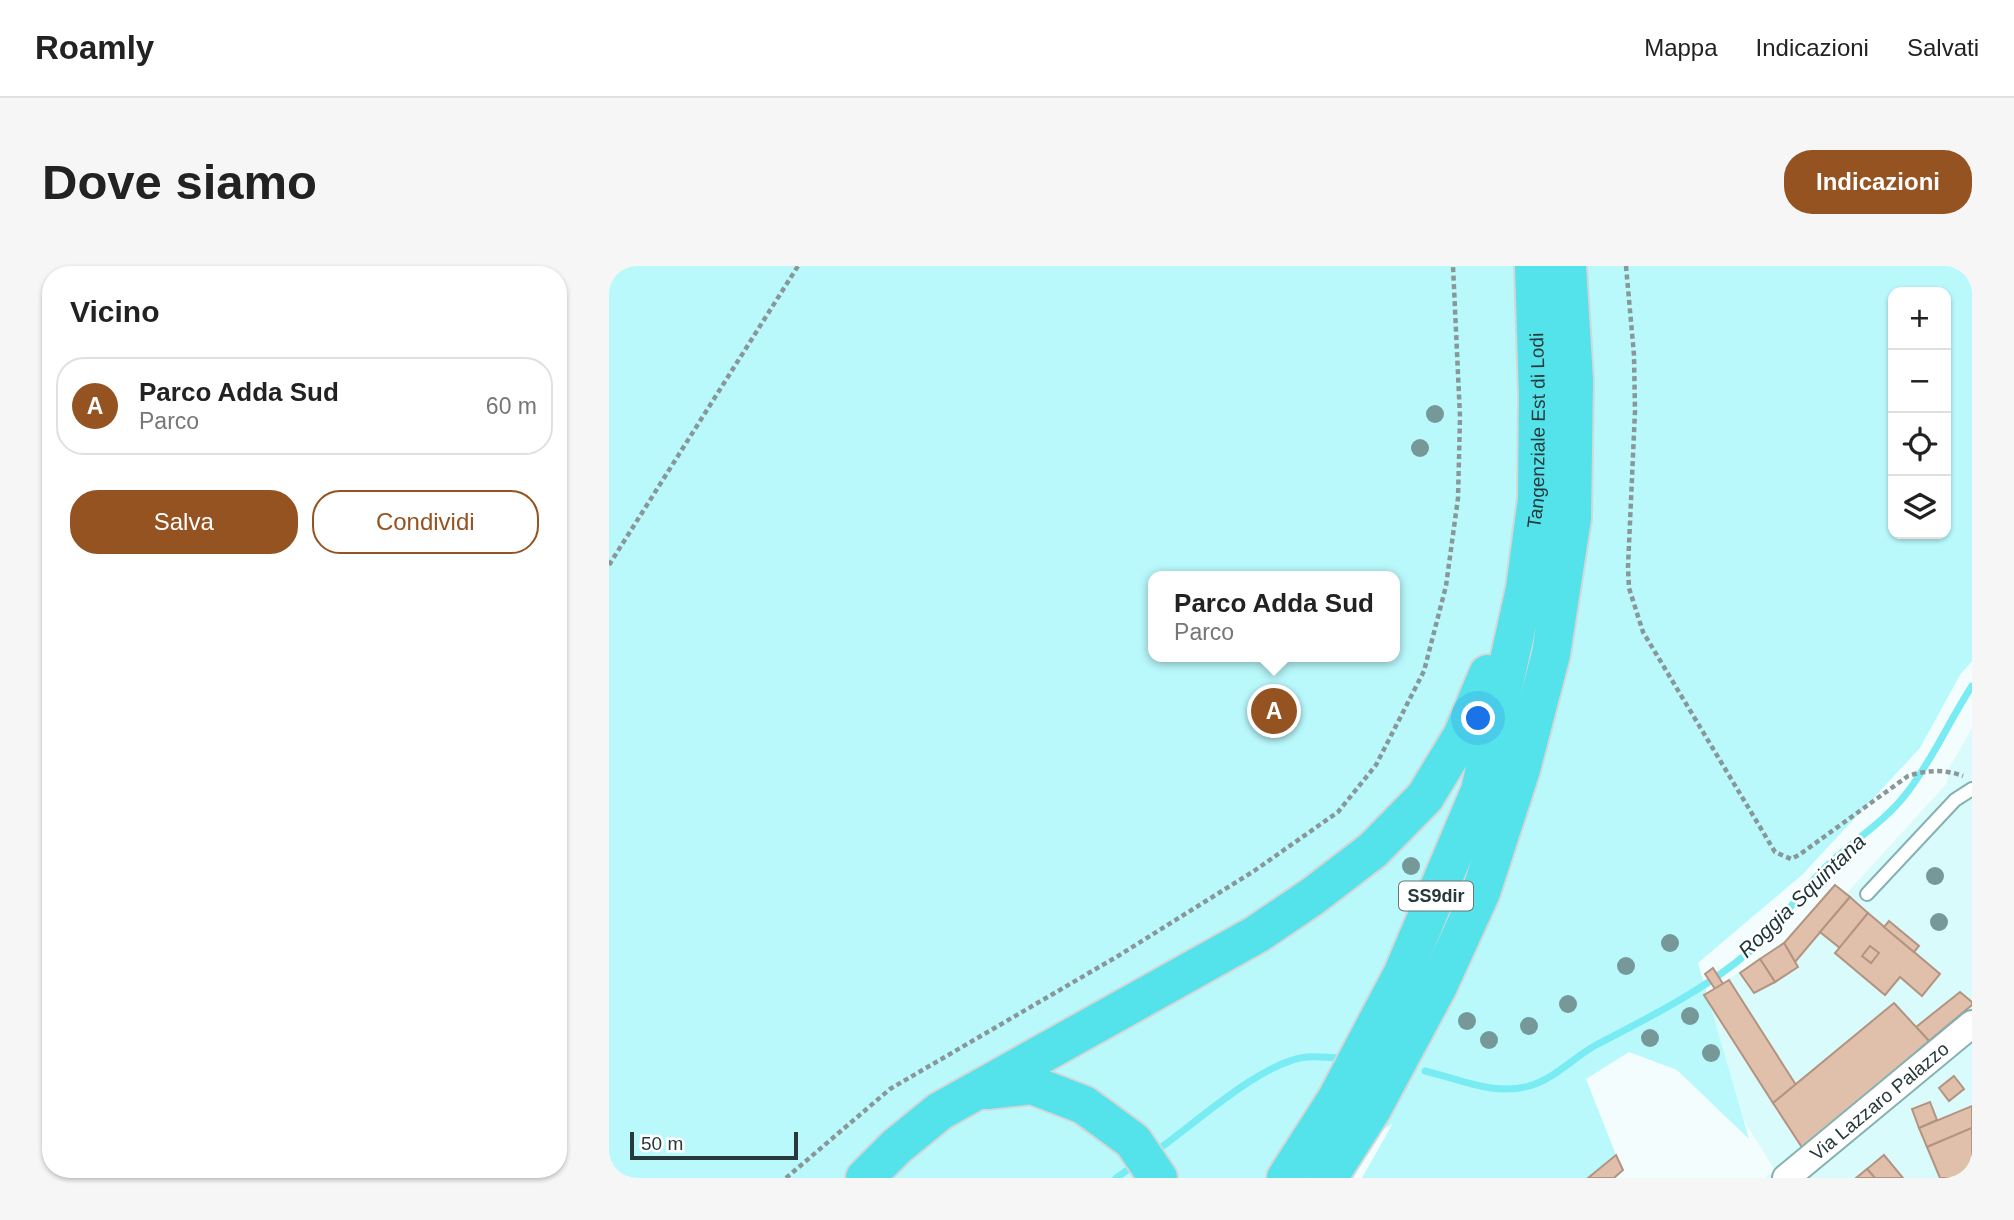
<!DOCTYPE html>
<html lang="it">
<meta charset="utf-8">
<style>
:root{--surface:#fff;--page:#f6f6f6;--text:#222;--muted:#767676;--line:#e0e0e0;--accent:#945320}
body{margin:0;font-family:Arial,sans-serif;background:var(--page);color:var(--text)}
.controls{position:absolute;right:21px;top:21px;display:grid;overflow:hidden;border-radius:14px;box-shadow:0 2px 5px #0004}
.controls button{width:63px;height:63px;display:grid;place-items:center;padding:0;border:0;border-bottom:2px solid var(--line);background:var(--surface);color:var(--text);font:35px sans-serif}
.scale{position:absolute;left:21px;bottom:18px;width:168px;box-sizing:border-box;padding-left:7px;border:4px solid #27393a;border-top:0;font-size:19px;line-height:24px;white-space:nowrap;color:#27393a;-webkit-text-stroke:5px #fff;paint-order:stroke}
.you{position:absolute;left:870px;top:453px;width:24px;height:24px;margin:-18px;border:5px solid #fff;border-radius:50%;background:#1a73e8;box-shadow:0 0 0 10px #1a73e833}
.badge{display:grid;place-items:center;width:46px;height:46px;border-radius:50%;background:var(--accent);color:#fff;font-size:23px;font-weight:700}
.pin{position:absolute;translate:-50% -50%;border:4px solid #fff;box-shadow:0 2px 7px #0006}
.popup{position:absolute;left:539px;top:305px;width:252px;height:91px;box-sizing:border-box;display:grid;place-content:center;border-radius:14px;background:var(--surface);filter:drop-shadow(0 2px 5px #0005);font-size:23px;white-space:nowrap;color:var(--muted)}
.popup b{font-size:26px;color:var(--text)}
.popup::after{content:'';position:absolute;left:50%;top:100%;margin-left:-14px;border:14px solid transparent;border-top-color:var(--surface)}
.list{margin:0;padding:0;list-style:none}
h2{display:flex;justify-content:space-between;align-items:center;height:91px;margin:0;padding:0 28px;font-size:30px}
h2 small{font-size:23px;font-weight:400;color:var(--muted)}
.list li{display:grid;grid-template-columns:46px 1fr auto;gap:21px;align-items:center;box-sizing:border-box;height:98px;margin:0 14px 14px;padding:0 14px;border:2px solid var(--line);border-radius:28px}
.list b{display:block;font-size:26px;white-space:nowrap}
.list p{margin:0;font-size:23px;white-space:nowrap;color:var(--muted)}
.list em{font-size:23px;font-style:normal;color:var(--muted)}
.actions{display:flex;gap:14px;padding:21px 28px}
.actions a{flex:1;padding:16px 0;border:2px solid var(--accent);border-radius:28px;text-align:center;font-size:24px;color:var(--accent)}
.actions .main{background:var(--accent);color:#fff}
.icon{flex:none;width:38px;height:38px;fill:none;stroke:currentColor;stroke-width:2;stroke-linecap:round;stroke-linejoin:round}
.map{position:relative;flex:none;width:1363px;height:912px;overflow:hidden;border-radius:28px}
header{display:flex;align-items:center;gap:42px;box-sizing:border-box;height:98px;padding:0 35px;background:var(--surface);border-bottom:2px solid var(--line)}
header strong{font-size:33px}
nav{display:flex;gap:38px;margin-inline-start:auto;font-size:24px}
.intro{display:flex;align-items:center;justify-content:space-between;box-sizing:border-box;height:168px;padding:0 42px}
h1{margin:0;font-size:49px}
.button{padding:18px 32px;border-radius:28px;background:var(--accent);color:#fff;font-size:24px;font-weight:700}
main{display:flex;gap:42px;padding:0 42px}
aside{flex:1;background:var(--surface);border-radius:28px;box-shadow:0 2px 5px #0004}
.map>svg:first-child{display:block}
.built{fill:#dafbfc}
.green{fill:#b9f9fc;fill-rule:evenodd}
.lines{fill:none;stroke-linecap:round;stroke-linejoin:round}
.stream{stroke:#78ecf2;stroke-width:7}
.building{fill:#e0bfab;stroke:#b39480;stroke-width:2}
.lane-casing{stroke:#85b1b3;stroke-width:16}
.street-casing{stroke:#85b1b3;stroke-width:30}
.highway-casing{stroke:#d4d7d8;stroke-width:42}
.path{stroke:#899798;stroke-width:4.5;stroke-dasharray:5 3.5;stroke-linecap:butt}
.lane{stroke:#fff;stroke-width:12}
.street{stroke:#fff;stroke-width:26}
.highway{stroke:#54e3ea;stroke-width:38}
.tree{fill:#769899}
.labels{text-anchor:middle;stroke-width:5;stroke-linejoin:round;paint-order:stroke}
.shield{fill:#fff;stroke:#687475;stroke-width:2}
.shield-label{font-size:18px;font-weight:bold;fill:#27393a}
.street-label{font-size:19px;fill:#27393a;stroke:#fff}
.water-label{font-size:21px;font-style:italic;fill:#1d3334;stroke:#fff}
</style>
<header>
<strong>Roamly</strong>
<nav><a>Mappa</a><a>Indicazioni</a><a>Salvati</a></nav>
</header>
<div class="intro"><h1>Dove siamo</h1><a class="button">Indicazioni</a></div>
<main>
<aside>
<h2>Vicino<small></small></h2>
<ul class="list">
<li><span class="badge">A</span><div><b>Parco Adda Sud</b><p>Parco</p></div><em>60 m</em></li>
</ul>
<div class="actions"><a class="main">Salva</a><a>Condividi</a></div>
</aside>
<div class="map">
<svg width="1363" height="912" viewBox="0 0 1363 912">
<rect width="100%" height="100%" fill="#f4fdfd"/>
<polygon class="built" points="1363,462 1363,905 1346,912 1156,912 1166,904 1065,745 1095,729 1175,677 1226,619 1237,628 1338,517 1340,502"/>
<path class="green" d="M0 0H1363V395L1351 409 1311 482 1193 609 1089 697 1140 873 1068 804 1020 786 977 813 1007 889 979 912H753L784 857 704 912H0ZM1284 26H1337V268H1284ZM544 310H786V391H544Z"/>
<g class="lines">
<g class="stream">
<path d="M816 805C850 813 885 830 920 820 944 814 965 791 987 779 1039 752 1096 724 1141 685 1168 662 1186 632 1211 607 1238 578 1273 559 1297 528 1323 495 1340 455 1363 420"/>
<path d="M547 885C586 858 653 795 698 791 709 790 720 792 731 792"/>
<polyline points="507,912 524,900"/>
</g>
</g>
<g class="building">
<polygon points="1226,619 1241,631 1186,696 1175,677"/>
<polygon points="1241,631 1259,647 1231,682 1211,666"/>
<polygon points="1259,647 1331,708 1313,730 1291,711 1276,729 1226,687"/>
<polygon points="1280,655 1310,680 1305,686 1275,661"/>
<polygon points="1175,677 1189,701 1166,716 1151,693"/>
<polygon points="1261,680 1270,687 1262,697 1253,690"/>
<polygon points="1151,693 1166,716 1145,727 1131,707"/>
<polygon points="1104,702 1114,718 1106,723 1096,708"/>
<polygon points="1120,714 1187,819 1164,837 1095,729"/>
<polygon points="1351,726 1363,736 1363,739 1320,775 1307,761"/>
<polygon points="1285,737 1320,775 1194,883 1164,837"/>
<polygon points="1345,810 1355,823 1340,835 1330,822"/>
<polygon points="1321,836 1328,854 1310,862 1303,843"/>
<polygon points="1363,840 1363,862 1318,881 1310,862"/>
<polygon points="1363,862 1363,905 1346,912 1331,912 1318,881"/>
<polygon points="1007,889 1014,904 1005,912 979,912"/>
<polygon points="1275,889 1294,912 1266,912 1258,903"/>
<polygon points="1258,903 1266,912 1247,912"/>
<polygon points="1363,905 1363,912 1346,912"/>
</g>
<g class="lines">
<g class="lane-casing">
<polyline id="lane" points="1258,628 1346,534 1363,523"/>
</g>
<g class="street-casing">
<g id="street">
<path id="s1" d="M1177 912 1363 758"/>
</g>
</g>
<g class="highway-casing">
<g id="highway">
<polyline points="378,824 423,819 475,839 524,875 549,912"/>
<polyline points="256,912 288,880 331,845 648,668 704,630 764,584 816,531 853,470 879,408"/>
<path id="s2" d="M677 912 727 834 794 707 871 525 916 323 928 233 929 131 925 0"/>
<polyline points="719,912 763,843 829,720 872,626 912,503 942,388 963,252 965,114 958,0"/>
</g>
</g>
<g class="path">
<path d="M1017 0 1025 89 1026 145 1019 301 1020 322 1034 366 1166 586 1182 593 1190 589 1299 510C1317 504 1336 503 1354 510"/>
<polyline points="0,299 189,0"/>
<polyline points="177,912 281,823 509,690 645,605 729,546 767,499 815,405 837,320 849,232 851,151 844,0"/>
</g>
<use href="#lane" class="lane"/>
<use href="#street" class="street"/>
<use href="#highway" class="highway"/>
</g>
<g class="tree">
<circle cx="826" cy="148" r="9"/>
<circle cx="811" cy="182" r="9"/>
<circle cx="802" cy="600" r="9"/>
<circle cx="1326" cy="610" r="9"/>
<circle cx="1330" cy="656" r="9"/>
<circle cx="1061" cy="677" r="9"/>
<circle cx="1017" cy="700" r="9"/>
<circle cx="959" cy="738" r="9"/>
<circle cx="1081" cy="750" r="9"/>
<circle cx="858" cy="755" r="9"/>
<circle cx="920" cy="760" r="9"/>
<circle cx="1041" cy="772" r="9"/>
<circle cx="880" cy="774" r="9"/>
<circle cx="1102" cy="787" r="9"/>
</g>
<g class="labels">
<rect class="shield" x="790" y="615.5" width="74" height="29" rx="5"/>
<g class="shield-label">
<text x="827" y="636">SS9dir</text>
</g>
<g class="street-label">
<text dy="7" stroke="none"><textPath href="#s2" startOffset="800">Tangenziale Est di Lodi</textPath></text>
<text dy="7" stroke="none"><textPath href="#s1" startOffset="121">Via Lazzaro Palazzo</textPath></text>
</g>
<g class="water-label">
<text transform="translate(1193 630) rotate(-44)" y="7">Roggia Squintana</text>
</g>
</g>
</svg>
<div class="controls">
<button>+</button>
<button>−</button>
<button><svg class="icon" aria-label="locate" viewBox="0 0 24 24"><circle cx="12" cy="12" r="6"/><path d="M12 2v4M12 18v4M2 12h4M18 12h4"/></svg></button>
<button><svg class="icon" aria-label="layers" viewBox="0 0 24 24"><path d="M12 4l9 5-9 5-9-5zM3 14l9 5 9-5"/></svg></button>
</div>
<div class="scale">50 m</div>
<div class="you"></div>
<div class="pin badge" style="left:665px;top:445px">A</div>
<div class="popup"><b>Parco Adda Sud</b>Parco</div>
</div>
</main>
